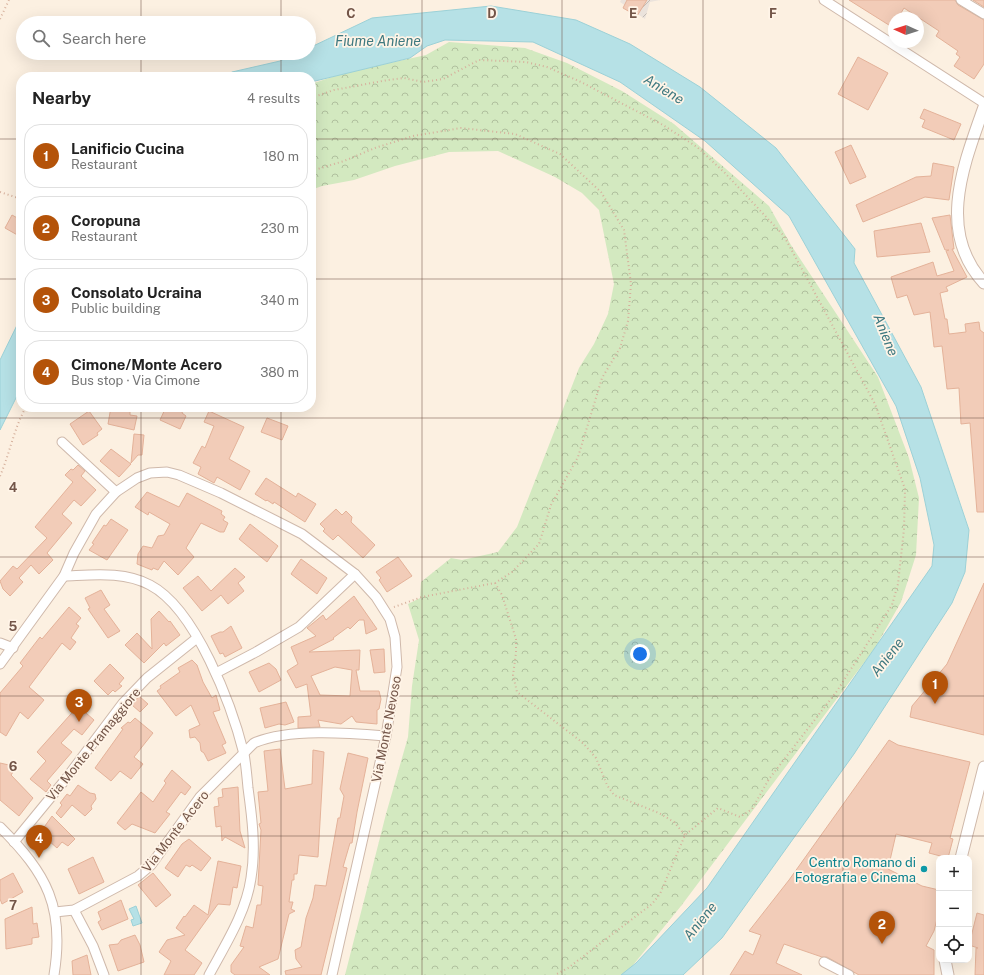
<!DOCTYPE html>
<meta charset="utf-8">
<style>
:root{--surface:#fff;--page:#f2f2f2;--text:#222;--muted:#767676;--line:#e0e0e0;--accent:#b45309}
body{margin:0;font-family:"Public Sans",sans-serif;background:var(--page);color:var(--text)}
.controls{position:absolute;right:12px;bottom:12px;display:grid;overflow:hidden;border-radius:8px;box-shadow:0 4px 16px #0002}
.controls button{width:36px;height:36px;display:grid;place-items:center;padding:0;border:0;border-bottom:1px solid var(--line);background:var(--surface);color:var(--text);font:20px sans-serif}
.compass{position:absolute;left:888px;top:12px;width:36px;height:36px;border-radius:50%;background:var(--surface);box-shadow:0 4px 16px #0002;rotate:273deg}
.you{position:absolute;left:640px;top:654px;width:14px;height:14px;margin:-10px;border:3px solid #fff;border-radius:50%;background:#1a73e8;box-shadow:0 0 0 6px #1a73e833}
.badge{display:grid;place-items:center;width:26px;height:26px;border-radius:50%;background:var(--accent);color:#fff;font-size:13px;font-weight:700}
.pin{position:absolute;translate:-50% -33px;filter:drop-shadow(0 1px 2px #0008)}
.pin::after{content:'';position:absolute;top:21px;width:14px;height:12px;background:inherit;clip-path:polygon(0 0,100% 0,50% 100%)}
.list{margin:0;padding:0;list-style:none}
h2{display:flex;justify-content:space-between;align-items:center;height:52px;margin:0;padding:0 16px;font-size:17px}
h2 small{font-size:13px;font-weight:400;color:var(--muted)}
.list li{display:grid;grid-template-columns:26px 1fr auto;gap:12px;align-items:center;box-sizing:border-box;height:64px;margin:0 8px 8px;padding:0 8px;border:1px solid var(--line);border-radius:16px}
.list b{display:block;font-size:15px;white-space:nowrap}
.list p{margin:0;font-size:13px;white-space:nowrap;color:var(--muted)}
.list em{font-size:13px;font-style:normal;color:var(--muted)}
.icon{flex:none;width:22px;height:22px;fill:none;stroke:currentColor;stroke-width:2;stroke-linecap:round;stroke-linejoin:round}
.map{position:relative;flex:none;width:984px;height:975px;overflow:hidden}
.search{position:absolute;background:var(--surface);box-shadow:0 4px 16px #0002;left:16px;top:16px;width:300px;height:44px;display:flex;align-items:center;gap:10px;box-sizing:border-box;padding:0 14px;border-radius:22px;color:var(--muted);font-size:15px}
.panel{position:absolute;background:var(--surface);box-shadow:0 4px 16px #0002;left:16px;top:72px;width:300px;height:340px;border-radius:16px}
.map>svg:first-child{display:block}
.industrial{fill:url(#industrial-furrows)}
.forest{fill:url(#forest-crowns)}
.water{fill:#b6e1e6;stroke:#9cd1d7}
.building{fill:#f2ccb8;stroke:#e4b299;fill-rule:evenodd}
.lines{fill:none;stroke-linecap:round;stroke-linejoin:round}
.minor-casing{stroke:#cfb9ab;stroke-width:11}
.tertiary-casing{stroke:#cfb9ab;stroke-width:13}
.path{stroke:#d6b09c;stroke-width:2;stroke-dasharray:1 3;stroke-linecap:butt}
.minor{stroke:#fff;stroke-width:9}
.tertiary{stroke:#fff;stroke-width:11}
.grid{fill:none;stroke:#735548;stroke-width:1;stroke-opacity:0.55}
.culture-dot{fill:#0f9aa8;stroke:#fff4e7;stroke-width:1.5}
.labels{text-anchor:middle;stroke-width:3.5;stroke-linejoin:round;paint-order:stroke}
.street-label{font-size:13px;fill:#735548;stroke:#fff4e7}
.culture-label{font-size:13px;fill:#0d838f;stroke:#fff4e7;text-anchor:end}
.water-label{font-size:14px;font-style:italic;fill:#3f7980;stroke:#fff4e7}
.grid-label{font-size:13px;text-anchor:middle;font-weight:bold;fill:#735548;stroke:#fff4e7;stroke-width:3.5;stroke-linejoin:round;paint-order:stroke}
</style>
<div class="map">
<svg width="984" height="975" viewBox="0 0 984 975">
<defs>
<pattern id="industrial-furrows" width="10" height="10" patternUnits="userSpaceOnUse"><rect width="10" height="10" fill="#ebe3dc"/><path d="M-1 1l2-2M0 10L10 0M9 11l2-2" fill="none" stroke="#c3bbb4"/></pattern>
<pattern id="forest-crowns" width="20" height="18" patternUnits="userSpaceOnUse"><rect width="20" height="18" fill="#d3e9c0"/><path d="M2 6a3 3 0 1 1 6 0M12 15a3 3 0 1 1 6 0" fill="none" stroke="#b0c09e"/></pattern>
</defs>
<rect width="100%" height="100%" fill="#fcf0e1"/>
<polygon class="industrial" points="621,0 660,0 650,2 645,19 620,2"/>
<polygon class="forest" points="449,42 525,48 567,63 622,91 674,124 769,206 791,245 878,377 909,458 919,498 916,555 901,602 875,648 681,906 625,975 345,975 386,814 408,737 412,686 419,640 408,604 420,598 421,582 451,558 462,560 498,552 517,527 579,368 594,344 608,314 614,284 599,210 582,193 555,177 498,151 449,152 395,166 354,180 322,186 311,190 311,84 344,73 426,55"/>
<g class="water">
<polygon points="491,6 576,20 630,44 700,87 776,148 855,249 854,263 921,387 969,530 965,572 952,603 854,754 722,938 683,975 621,975 636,963 707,888 932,566 934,545 920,478 896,406 789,216 705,141 620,82 533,42 445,40 427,46 410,58 311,82 311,77 225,77 232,72 280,61 297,53 309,53 309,48 372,18"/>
<polygon points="21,317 21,388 0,430 0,360"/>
<polygon points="136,906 142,923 133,926 131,920 134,919 129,909"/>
</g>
<g class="building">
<polygon points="627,0 647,0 637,16 623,8"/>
<polygon points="849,0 955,0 958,5 984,20 984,64 974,79 954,66 960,57 956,54 958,51 936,36 939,31 904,8 898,18 894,18 894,23 892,27"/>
<polygon points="973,0 984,0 984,7"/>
<polygon points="858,57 888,73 868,110 838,94"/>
<polygon points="924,109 961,124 954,140 922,127 925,120 920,118"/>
<polygon points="851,145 866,177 850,184 835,152"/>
<polygon points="933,163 954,167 949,200 925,197 863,222 856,205 916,177 931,176"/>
<polygon points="12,215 21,220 21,237 5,228"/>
<polygon points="950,215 954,249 952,249 967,277 946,287 948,291 940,293 945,319 947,319 949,334 966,332 965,324 979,322 980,330 984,333 984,512 977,512 970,423 961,424 959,388 947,389 942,346 934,347 930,312 914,315 907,295 897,298 891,277 933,262 937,276 954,271 946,251 949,250 945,250 932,218"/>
<polygon points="921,223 930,252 877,257 874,231"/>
<polygon points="111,407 130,411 130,415 137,416 134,430 108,424"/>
<polygon points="166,407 178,407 183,410 182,413 186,416 180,429 160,420"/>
<polygon points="89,411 102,429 97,433 98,435 83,445 70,424"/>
<polygon points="209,411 244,427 229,459 250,471 240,490 217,477 214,483 198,474 201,467 193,463 202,446 205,448 214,426 204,422"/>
<polygon points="267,418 288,426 282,440 261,432"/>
<polygon points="134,434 144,435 142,455 138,455 131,463"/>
<polygon points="111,449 131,464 119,477 100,461"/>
<polygon points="78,465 85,471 81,476 96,490 81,506 74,500 62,514 72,523 47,553 53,560 39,574 31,565 19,578 23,582 10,596 3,589 0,581 13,566 17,569 47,538 35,527 73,482 65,475 71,469 73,470"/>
<polygon points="266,478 296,497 298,493 316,504 305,522 274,502 273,504 267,500 266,501 255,494"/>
<polygon points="147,492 179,507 187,493 222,511 221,514 225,517 223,520 228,523 224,532 220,532 201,523 186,548 194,557 178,575 164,561 158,570 153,568 152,570 137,564 138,554 143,546 152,548 158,536 164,535 170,524 149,512 148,515 135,507"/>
<polygon points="336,509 342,515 346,511 352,517 351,522 375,545 363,558 338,535 333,540 323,531 325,529 320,524"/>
<polygon points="111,519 128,530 107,560 89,550 94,544 92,543 104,525 106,526"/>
<polygon points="250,524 278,546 267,562 239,539"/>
<polygon points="398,557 412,576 387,592 379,580 381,578 376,572"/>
<polygon points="301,559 327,578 317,594 291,574"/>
<polygon points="235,568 245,577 238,583 244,591 228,604 221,595 202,611 183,588 198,576 211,591"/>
<polygon points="984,583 984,735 910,717 912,706 947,664"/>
<polygon points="101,590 110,605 104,609 120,631 108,638 88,609 90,608 85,598"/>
<path d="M354 596 377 629 366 634 364 620H359L350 629 348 627 333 638 334 639 309 652 360 650 359 670H356L360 691H379L381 699 379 709 377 710V724L356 722 352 716 341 724 318 720 320 727 298 728V717L311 716 307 684 296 688 287 671 298 664 291 647 316 636 307 628 323 615 326 620ZM335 667 352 670 350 696 320 695 311 676Z"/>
<polygon points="69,607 81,618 76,624 79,626 71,638 76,642 70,650 62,643 29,687 44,700 28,719 20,712 6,736 0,732 0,693 23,666 20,663 40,637 42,639"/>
<polygon points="159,611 169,622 170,621 180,635 166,646 164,643 144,663 125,645 137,633 152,649 151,619"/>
<polygon points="231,626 242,648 225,657 223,653 220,654 211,636 220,632 223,632"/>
<polygon points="384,649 385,672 374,673 370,650"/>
<polygon points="192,660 197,665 203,682 212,698 216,695 220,710 213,712 226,743 222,745 226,753 208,761 204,753 201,751 200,743 195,737 190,738 189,730 200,725 191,705 176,716 157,691 161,688 160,686 180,672 178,668"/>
<polygon points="269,663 276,669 281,680 259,692 249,672"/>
<polygon points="110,664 124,678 119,684 122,686 115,692 113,690 108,695 94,681"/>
<polygon points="139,696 148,704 140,712 132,705"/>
<polygon points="286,702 294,722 285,725 279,724 265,728 260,708"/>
<polygon points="78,706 94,720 82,735 74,729 61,743 72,752 47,781 51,785 46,792 30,779 46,761 37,752"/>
<polygon points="135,718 153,733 134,757 143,764 131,779 120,771 111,781 95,768 123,729 121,728 128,722 130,723"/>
<polygon points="889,740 898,745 970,762 950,838 953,839 948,858 929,853 932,843 896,834 888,869 922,886 939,890 939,911 934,931 926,946 934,950 934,975 859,975 827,957 822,957 784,944 776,963 802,975 730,975 745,951 753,955 761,935 749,931 789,880"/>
<polygon points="280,749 285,789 312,784 313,750 324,752 318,857 299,855 297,874 294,874 294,880 292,880 289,902 293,902 291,909 295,911 289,914 278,959 259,967 270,975 235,975 231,972 231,965 244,947 240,946 246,926 253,928 257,905 261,905 263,886 258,885 261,830 259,824 261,823 258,792 268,791 264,751"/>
<polygon points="348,753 368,758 357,812 352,843 350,843 343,867 347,868 321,975 286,975 285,971 302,967 296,959 295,950 301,947 306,918 313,898 315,885 326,886 338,818 340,818 344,796 340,789"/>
<polygon points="0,763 9,765 15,769 11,775 33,798 19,816 0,800"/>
<polygon points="172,770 191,787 185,795 181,792 166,812 170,814 155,833 132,824 125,830 117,823 141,792 153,802 166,783 164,781"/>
<polygon points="78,785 90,793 95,794 96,799 91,806 92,809 85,816 72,805 61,818 56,813 62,805 60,803 67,794 70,796"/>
<polygon points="238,787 240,831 245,848 225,837 222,841 221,826 216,827 214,807 219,806 218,798 223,797 222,789"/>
<polygon points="52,816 75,839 68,846 62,842 57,848 40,833"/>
<polygon points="189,839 211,858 201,871 192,865 190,867 186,865 178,877 165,868 182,844"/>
<polygon points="93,857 104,882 79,894 68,869"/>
<polygon points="218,861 241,866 237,888 233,887 230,905 218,904 185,950 202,963 194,975 164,975 171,961 159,952 167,940 185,935 176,928 184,916 185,917 194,905 208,915"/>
<polygon points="13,873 23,892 2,904 0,899 0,880"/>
<polygon points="153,873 171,895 156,907 138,885"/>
<polygon points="121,900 128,919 102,930 98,922 101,920 98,912"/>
<polygon points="32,907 33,924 37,923 39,937 32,938 32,944 6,949 5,919"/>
<polygon points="977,913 984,915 984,975 975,975 976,948 978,948 969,945"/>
<polygon points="135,935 140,945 144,962 118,971 109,945 118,944 121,940"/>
<polygon points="87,955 91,975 73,975 72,961"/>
</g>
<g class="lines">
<g class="minor-casing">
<g id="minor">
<polyline points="824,0 984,103"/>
<polyline points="961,0 984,14"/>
<polyline points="62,442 116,492"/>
<path d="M64 576C93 575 124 571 150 585 196 609 232 706 244 754 246 765 247 777 248 788 252 817 256 848 251 878 246 913 225 945 209 975"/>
<polyline points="0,643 13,648"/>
<polyline points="0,664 64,576 74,553 96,514 116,492 137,478 150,473 167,472 179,475 221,493 302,534 355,574 376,597 390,619 395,637 397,667 386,736 332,975"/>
<polyline points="216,673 256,652 299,627 355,574"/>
<path d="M0 827C47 874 65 907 54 975"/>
<polyline points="14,842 65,780 123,703 147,678 197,638"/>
<polyline points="74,910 93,946 104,975"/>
<path d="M55 912 74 910 138 876 151 865 200 797 254 743C288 728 349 733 386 736"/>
<polyline points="824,962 849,975"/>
</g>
</g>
<g class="tertiary-casing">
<g id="tertiary">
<path d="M984 107C964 164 936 231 984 283"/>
<polyline points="961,858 984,767"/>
<polyline points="945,960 948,975"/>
</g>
</g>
<g class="path">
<polyline points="0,19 9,0"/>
<polyline points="311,98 334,90 388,80 404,78 423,82 443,79 479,60 526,62 547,67 581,82 663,125 697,147 725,173 784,236 875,404 905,489 904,529 898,584 892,605 837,691 769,779 752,809 740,817 718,808 685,835 660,894 652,904 568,968 555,975"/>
<polyline points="311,171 344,161 375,148 413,136 461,128 515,134 560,154 601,192 624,230 631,284 628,321 620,348 602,378 578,457 551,505 539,544 512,572 495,583 422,597 394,607"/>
<polyline points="0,192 21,199"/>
<path d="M0 476C10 453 14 428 26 407"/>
<polyline points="495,583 502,595 516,639 516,653 513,675 517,692 583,743 596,758 607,785 614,795 659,813 674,822 685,835"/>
</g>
<use href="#minor" class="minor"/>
<use href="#tertiary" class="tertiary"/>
</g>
<path class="grid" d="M141 0V23M281 0V23M422 0V975M562 0V975M703 0V975M843 0V975M141 53V77M281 53V77M0 139H21M311 139H984M0 279H21M311 279H984M141 407V975M281 407V975M0 418H984M0 557H984M0 696H984M0 836H984"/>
<circle class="culture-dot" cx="924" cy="869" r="4"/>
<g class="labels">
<g class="street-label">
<text transform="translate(386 729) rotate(-79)" y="5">Via Monte Nevoso</text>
<text transform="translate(93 744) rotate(-51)" y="5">Via Monte Pramaggiore</text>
<text transform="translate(175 831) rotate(-52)" y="5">Via Monte Acero</text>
</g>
<g class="culture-label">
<text x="916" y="867">Centro Romano di<tspan x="916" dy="15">Fotografia e Cinema</tspan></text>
</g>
<g class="water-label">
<text x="378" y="46">Fiume Aniene</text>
<text transform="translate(664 89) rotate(31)" y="5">Aniene</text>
<text transform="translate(886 335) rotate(68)" y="5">Aniene</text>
<text transform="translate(887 657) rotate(-52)" y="5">Aniene</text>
<text transform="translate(700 921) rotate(-51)" y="5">Aniene</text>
</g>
</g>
<g class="grid-label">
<text x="351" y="18">C</text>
<text x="492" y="18">D</text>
<text x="633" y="18">E</text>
<text x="773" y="18">F</text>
<text x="13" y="492">4</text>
<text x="13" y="631">5</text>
<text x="13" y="771">6</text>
<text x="13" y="910">7</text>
</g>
</svg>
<div class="controls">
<button>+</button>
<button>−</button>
<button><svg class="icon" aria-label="locate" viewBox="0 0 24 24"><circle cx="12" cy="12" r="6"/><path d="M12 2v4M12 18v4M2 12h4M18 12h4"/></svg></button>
</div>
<svg class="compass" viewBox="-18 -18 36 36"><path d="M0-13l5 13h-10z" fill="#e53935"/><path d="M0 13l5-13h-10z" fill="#767676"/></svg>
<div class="you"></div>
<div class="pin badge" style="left:935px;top:704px">1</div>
<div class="pin badge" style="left:882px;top:944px">2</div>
<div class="pin badge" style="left:79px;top:722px">3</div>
<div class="pin badge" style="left:39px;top:858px">4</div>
<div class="search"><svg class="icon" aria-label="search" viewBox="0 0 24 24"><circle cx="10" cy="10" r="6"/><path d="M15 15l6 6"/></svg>Search here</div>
<section class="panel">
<h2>Nearby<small>4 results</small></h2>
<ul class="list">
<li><span class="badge">1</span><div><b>Lanificio Cucina</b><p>Restaurant</p></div><em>180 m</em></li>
<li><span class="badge">2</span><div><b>Coropuna</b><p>Restaurant</p></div><em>230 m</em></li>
<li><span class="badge">3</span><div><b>Consolato Ucraina</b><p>Public building</p></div><em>340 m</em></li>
<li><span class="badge">4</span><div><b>Cimone/Monte Acero</b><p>Bus stop · Via Cimone</p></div><em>380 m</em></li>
</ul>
</section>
</div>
